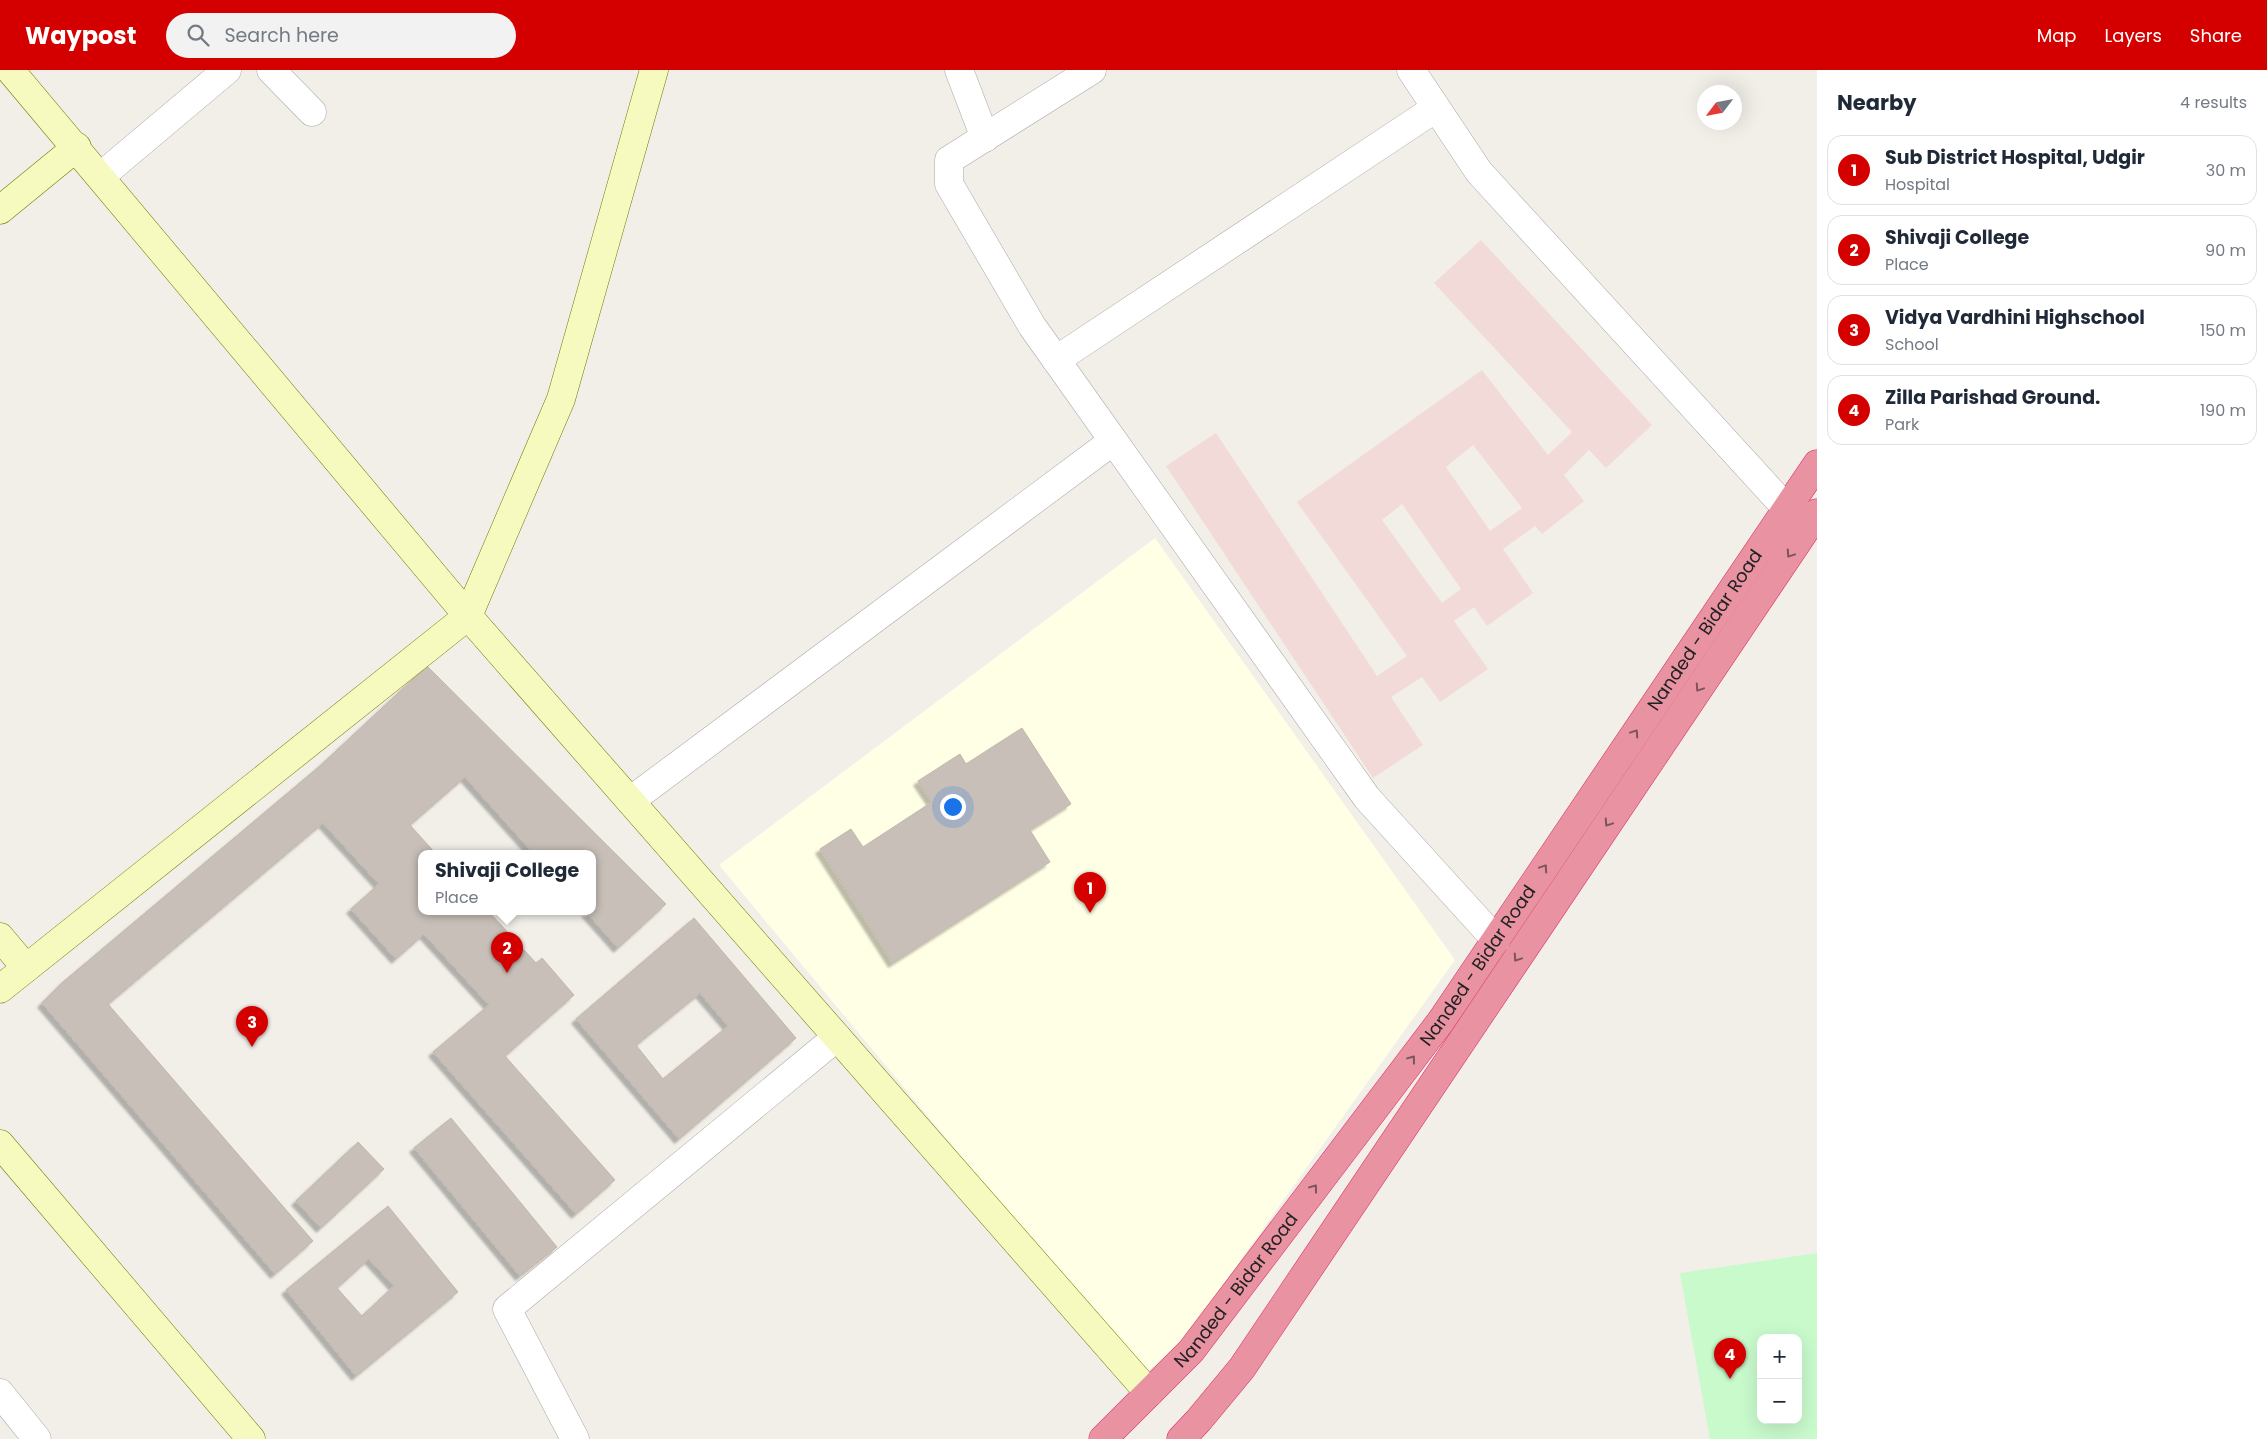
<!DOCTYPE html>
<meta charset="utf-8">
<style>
:root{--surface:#fff;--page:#f2f2f3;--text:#1f2937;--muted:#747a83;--line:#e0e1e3;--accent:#d40000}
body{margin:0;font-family:Poppins,sans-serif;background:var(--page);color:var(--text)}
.controls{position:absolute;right:15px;bottom:15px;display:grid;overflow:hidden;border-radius:10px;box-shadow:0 5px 20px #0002}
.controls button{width:45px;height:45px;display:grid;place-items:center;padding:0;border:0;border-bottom:1px solid var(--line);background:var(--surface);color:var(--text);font:25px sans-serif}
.compass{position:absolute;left:1697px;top:15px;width:45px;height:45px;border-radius:50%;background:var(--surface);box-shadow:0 5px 20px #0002;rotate:238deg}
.you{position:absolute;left:952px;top:736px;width:18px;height:18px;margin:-12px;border:4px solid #fff;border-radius:50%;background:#1a73e8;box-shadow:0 0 0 8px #1a73e833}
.badge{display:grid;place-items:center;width:32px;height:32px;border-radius:50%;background:var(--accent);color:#fff;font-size:16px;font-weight:700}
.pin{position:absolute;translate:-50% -41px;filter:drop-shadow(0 1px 2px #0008)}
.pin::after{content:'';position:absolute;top:26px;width:18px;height:15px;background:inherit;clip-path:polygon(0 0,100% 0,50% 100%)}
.popup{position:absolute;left:418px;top:780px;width:178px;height:65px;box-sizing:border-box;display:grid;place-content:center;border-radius:10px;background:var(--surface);filter:drop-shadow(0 1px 4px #0005);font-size:16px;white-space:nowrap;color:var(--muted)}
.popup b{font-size:19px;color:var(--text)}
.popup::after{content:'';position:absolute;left:50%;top:100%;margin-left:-10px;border:10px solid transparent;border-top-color:var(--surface)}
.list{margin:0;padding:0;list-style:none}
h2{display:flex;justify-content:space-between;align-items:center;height:65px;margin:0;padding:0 20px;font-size:21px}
h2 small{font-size:16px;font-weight:400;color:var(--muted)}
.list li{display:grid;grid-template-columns:32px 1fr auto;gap:15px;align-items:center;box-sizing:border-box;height:70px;margin:0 10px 10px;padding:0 10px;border:1px solid var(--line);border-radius:15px}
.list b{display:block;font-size:19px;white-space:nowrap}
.list p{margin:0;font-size:16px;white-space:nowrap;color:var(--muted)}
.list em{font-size:16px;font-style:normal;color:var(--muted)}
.icon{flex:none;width:28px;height:28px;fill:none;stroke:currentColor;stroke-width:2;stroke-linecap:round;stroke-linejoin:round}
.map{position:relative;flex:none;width:1817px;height:1369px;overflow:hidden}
header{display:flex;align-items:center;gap:30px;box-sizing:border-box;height:70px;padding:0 25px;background:var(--accent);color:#fff}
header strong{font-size:24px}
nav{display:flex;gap:28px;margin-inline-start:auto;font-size:18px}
.search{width:350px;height:45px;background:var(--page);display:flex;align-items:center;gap:12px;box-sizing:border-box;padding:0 18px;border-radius:28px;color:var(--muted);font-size:19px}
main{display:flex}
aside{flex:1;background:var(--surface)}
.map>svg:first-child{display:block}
.commercial{fill:#f2dad9;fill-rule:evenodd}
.education{fill:#ffffe5}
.park{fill:#c8facc;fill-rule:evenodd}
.building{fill:#c7bfb8;stroke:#c4b6ab;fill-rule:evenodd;filter:url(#shadow)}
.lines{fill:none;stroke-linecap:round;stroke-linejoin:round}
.street-casing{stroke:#a9a9a9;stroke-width:29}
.secondary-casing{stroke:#707d05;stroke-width:29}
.highway-casing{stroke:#dc2a67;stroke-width:29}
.street{stroke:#fff;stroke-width:28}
.secondary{stroke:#f7fabf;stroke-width:28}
.highway{stroke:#e892a2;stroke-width:28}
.oneway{stroke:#7b545c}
.labels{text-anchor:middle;stroke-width:5;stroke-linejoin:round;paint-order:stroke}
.street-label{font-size:18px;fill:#222;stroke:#fff}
</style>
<header>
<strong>Waypost</strong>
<div class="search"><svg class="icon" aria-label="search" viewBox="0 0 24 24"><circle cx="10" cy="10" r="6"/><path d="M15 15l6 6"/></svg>Search here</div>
<nav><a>Map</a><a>Layers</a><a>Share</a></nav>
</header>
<main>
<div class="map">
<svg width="1817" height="1369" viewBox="0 0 1817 1369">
<defs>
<filter id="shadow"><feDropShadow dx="-4.5" dy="4.5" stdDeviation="1" flood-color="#0004"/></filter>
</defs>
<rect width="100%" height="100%" fill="#f2efe9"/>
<path class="commercial" d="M1481 170 1652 355 1606 398 1589 380 1564 405 1584 431 1542 464 1535 456 1503 479 1533 523 1487 556 1474 537 1454 551 1488 599 1440 632 1422 607 1391 627 1423 675 1373 708 1166 396 1216 363 1377 606 1407 586 1297 432 1482 300 1548 385 1572 362 1434 213ZM1473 375 1522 438 1490 461 1446 397ZM1402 434 1461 519 1442 533 1382 450Z"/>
<polygon class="education" points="1155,468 1455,890 1182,1272 1148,1301 1014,1150 719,795"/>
<path class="park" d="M1817 1183V1369H1710L1680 1203ZM1761 1268H1798V1350H1761Z"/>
<g class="building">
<polygon points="427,596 666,834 618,878 586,842 592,842 592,784 534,784 465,707 410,755 436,784 422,784 422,842 489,842 536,893 542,888 574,925 505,986 615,1110 576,1144 433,982 489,935 424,864 396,889 351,839 379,814 323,753 108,934 313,1171 275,1204 42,933 63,912 321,695"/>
<polygon points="1022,658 1071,734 1030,760 1050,792 893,893 820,779 851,759 863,777 932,732 918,711 960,684 966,694"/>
<path d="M694 848 796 968 679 1069 576 949ZM700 923 728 956 663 1009 636 975Z"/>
<polygon points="451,1048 557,1177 520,1206 414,1078"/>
<polygon points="358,1072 384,1099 321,1158 296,1131"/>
<path d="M388 1136 458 1222 356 1306 286 1220ZM369 1189 394 1216 362 1246 337 1218Z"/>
</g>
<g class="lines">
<g class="street-casing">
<g id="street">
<polyline points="271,0 312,42"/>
<polyline points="959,0 985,68"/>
<polyline points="1092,0 949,90 949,114 1032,256 1367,728 1496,870"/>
<polyline points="1411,0 1479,102 1787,439"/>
<polyline points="101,106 227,0"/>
<polyline points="1056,290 1436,38"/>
<polyline points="630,731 1113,371"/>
<polyline points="0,1323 37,1369"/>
<polyline points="575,1369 507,1239 837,967"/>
</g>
</g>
<g class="secondary-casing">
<g id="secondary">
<polyline points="10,0 468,546 1149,1323"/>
<polyline points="0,140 77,77"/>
<polyline points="0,867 26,898"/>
<polyline points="0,919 468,546 561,329 654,0"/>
<polyline points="0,1074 251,1369"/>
</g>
</g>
<g class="highway-casing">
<g id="highway">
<path id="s1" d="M1103 1369 1191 1281 1441 951 1817 394"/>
<polyline points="1181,1369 1198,1351 1242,1298 1817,443"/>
</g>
</g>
<use href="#street" class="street"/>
<use href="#secondary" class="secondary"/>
<use href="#highway" class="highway"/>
</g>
<defs><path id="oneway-chevron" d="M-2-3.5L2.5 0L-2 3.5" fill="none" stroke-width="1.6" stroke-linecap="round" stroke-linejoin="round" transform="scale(1.25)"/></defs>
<g class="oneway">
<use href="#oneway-chevron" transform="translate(1790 484) rotate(124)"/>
<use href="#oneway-chevron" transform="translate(1699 618) rotate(124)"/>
<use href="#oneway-chevron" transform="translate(1635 663) rotate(-56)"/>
<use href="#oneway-chevron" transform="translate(1608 753) rotate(124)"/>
<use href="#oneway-chevron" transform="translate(1544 798) rotate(-56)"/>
<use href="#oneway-chevron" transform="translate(1517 888) rotate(124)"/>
<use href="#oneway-chevron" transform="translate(1412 989) rotate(-53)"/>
<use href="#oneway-chevron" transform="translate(1314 1118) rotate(-53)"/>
</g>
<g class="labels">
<g class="street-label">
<text dy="6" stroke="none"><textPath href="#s1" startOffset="1010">Nanded - Bidar Road</textPath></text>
<text dy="6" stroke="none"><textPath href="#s1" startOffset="605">Nanded - Bidar Road</textPath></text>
<text dy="6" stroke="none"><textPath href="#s1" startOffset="200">Nanded - Bidar Road</textPath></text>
</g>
</g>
</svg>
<div class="controls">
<button>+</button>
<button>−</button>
</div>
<svg class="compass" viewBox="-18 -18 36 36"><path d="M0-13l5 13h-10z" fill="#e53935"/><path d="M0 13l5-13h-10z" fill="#747a83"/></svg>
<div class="you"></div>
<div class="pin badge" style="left:1090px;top:843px">1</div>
<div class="pin badge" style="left:507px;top:903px">2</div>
<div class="popup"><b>Shivaji College</b>Place</div>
<div class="pin badge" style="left:252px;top:977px">3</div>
<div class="pin badge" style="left:1730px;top:1309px">4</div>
</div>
<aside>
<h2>Nearby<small>4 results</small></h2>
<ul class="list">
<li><span class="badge">1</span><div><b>Sub District Hospital, Udgir</b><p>Hospital</p></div><em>30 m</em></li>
<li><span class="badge">2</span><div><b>Shivaji College</b><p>Place</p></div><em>90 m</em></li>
<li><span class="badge">3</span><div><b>Vidya Vardhini Highschool</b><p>School</p></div><em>150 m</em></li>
<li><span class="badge">4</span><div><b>Zilla Parishad Ground.</b><p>Park</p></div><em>190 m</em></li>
</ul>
</aside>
</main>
